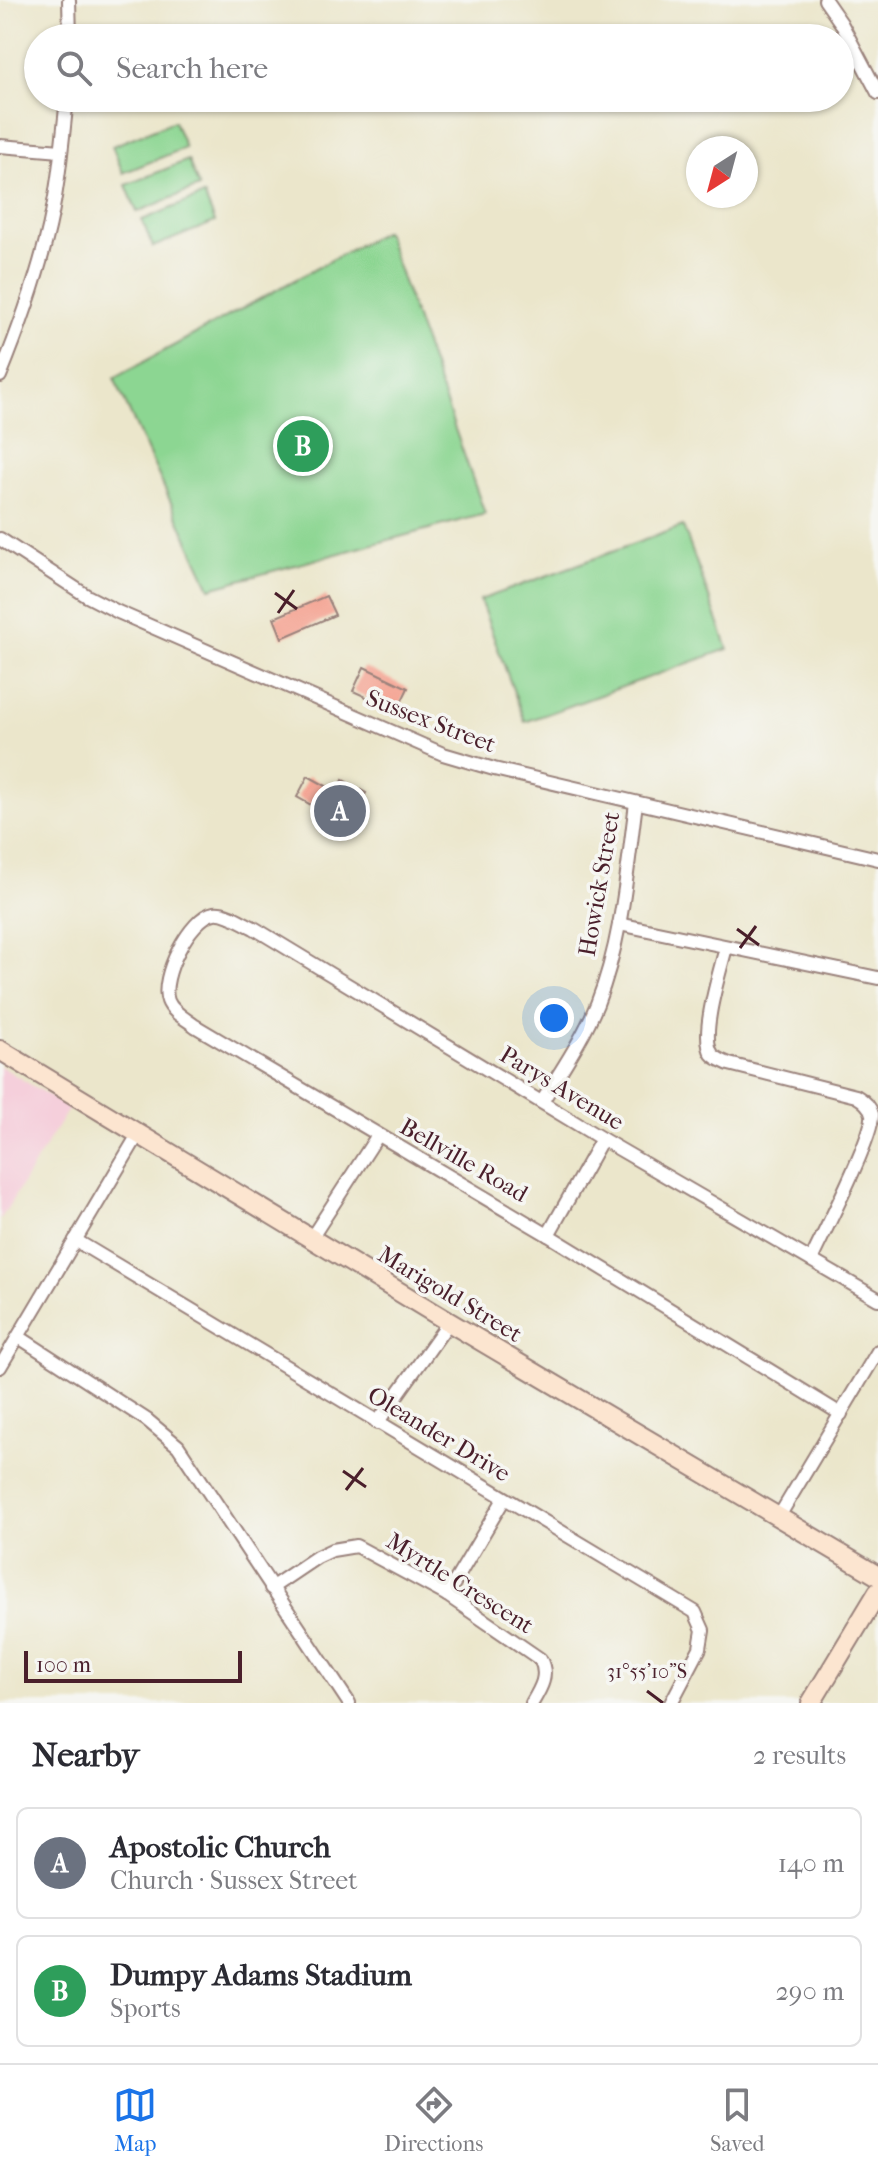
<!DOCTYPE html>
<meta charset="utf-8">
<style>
:root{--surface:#fff;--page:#f7f7f7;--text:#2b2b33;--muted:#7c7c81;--line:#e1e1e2;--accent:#1a73e8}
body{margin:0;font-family:"IM FELL French Canon",serif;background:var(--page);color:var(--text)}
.compass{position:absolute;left:686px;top:136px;width:72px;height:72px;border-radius:50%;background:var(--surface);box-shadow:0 2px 6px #0004;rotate:216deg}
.scale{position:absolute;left:24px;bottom:20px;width:218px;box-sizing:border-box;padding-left:8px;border:4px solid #4a1f2b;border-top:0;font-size:22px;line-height:28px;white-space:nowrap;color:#4a1f2b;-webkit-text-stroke:6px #f6f6f2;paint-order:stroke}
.you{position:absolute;left:554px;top:1018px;width:28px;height:28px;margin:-20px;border:6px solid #fff;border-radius:50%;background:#1a73e8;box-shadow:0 0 0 12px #1a73e833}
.badge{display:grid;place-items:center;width:52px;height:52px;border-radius:50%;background:var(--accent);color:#fff;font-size:26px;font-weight:700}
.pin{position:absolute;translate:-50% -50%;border:4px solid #fff;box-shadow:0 2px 8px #0006}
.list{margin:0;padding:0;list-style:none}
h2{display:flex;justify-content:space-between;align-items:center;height:104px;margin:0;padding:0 32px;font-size:34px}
h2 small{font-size:26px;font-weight:400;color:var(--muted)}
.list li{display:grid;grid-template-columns:52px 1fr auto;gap:24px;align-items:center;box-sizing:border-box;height:112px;margin:0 16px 16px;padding:0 16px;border:2px solid var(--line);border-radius:12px}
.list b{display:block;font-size:30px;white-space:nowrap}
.list p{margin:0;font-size:26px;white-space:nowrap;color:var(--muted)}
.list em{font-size:26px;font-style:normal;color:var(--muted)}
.icon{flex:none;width:44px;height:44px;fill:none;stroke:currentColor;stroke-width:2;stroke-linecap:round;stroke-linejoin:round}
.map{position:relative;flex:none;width:878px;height:1703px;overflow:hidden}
.search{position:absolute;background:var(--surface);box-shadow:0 2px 6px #0004;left:24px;right:24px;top:24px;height:88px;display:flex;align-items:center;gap:20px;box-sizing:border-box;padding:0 28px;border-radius:44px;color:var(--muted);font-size:30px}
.sheet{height:360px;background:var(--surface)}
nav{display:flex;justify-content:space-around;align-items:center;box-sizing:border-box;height:112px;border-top:2px solid var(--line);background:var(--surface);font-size:22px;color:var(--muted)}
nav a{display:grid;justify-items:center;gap:4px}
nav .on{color:var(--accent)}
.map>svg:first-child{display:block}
.built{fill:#f5cfdb}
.green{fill:#8cd692;stroke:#6b7a5e;stroke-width:2}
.building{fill:#f4a08f}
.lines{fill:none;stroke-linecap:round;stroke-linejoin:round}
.street-casing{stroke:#9a827b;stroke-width:16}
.secondary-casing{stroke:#9a827b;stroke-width:22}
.street{stroke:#fff;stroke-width:12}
.secondary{stroke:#fce5d0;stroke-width:18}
.ticks{fill:none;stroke:#4a1f2b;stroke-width:3}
.labels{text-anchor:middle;stroke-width:7;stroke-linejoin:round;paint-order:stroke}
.street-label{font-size:24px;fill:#4a1f2b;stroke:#f6f6f2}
.ticks-label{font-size:20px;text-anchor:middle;fill:#4a1f2b;stroke:#f6f6f2;stroke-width:7;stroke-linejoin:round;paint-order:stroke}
</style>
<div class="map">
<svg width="878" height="1703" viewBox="0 0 878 1703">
<rect width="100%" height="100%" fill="#f6f6f2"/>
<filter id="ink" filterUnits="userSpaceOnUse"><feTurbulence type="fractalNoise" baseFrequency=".0125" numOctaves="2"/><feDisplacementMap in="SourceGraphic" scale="16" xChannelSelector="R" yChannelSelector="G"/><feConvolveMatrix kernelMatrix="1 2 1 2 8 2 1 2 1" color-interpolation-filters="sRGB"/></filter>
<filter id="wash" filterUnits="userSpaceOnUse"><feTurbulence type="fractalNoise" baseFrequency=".006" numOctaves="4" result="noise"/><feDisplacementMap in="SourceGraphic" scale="32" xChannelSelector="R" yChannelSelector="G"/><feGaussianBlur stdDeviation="1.8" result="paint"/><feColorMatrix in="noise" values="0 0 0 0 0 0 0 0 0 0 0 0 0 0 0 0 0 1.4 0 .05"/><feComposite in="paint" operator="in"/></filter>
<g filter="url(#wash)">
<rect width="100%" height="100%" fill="#ebe6cb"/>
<polygon class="built" points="0,1066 69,1108 0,1220"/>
<g class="green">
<polygon points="174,121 185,148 123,173 112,146"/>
<polygon points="188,160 199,187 137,212 126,185"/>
<polygon points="204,195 215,222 153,247 142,220"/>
<polygon points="385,231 485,514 210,588 114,378"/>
<polygon points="683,526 728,649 525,722 480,600"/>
</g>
<g id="blocks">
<g class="building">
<polygon points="326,596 335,615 282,638 274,618"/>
<polygon points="364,667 408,688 397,711 353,691"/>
<polygon points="308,776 337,792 343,780 366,793 349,826 297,797"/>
</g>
</g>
</g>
<g filter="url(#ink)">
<use href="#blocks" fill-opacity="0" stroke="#9a827b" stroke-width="2"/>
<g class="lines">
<g class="street-casing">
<g id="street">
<polyline points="69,0 70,38"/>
<polyline points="825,0 841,23 878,93"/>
<polyline points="0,146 61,151"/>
<path d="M0 376C18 332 34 287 46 240 58 194 62 145 67 98"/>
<polyline points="0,539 87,596 118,612 443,754 494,769 878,859"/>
<polyline points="619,924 878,978"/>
<path d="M726 947C721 969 699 1035 712 1054 716 1059 723 1061 729 1064L856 1096C863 1100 870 1106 872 1114 875 1134 822 1236 811 1260"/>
<path d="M542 1102C561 1070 583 1039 597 1004 622 941 627 870 636 803"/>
<polyline points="548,1235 602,1139"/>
<polyline points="312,1237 378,1135"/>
<polyline points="75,1240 695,1612 703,1630 700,1648 671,1703"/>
<polyline points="19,1337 147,1420 178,1446 349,1703"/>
<polyline points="0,1367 139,1133"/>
<path d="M841 1414 548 1235 195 1026C186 1019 172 1012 168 1001 159 979 190 917 214 913 226 911 243 923 254 928L602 1139 878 1299"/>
<polyline points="377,1423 449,1322"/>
<polyline points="778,1518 878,1351"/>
<path d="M271 1588 317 1557 332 1550 356 1546 447 1595 540 1659C549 1675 541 1688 532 1703"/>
<polyline points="447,1595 504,1499"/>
</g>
</g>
<g class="secondary-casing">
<g id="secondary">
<polyline points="0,1050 449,1322 878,1576"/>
<polyline points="811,1703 878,1592"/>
</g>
</g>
<use href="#street" class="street"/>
<use href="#secondary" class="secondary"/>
</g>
</g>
<path class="ticks" d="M275 593 297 609M278 613 294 590M737 929 759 945M740 948 756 926M343 1471 366 1487M346 1490 363 1468M647 1691 663 1703"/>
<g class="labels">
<g class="street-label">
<text transform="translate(431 721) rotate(21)" y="8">Sussex Street</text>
<text transform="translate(599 884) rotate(-80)" y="8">Howick Street</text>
<text transform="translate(562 1088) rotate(31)" y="8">Parys Avenue</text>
<text transform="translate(464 1160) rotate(30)" y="8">Bellville Road</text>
<text transform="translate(450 1294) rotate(31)" y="8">Marigold Street</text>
<text transform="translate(439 1434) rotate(31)" y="8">Oleander Drive</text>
<text transform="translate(460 1583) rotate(32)" y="8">Myrtle Crescent</text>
</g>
</g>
<g class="ticks-label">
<text x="647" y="1678">31°55'10"S</text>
</g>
</svg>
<svg class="compass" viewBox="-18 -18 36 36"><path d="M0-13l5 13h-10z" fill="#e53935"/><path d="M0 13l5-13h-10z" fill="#7c7c81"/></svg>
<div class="scale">100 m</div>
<div class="you"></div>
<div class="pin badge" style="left:340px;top:811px;background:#6b7280">A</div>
<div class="pin badge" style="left:303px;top:446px;background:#2e9e5b">B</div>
<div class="search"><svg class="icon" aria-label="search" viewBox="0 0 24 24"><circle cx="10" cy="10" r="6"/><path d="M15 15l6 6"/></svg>Search here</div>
</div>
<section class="sheet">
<h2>Nearby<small>2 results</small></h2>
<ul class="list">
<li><span class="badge" style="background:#6b7280">A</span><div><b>Apostolic Church</b><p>Church · Sussex Street</p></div><em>140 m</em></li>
<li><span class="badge" style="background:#2e9e5b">B</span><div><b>Dumpy Adams Stadium</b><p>Sports</p></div><em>290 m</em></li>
</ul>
</section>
<nav>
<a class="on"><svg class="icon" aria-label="map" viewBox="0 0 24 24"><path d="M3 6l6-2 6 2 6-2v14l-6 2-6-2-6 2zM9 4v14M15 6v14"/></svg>Map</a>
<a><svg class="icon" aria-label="directions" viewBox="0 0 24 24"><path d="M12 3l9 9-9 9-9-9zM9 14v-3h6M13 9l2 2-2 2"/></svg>Directions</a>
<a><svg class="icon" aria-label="saved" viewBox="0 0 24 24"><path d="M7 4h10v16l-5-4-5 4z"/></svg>Saved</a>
</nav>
